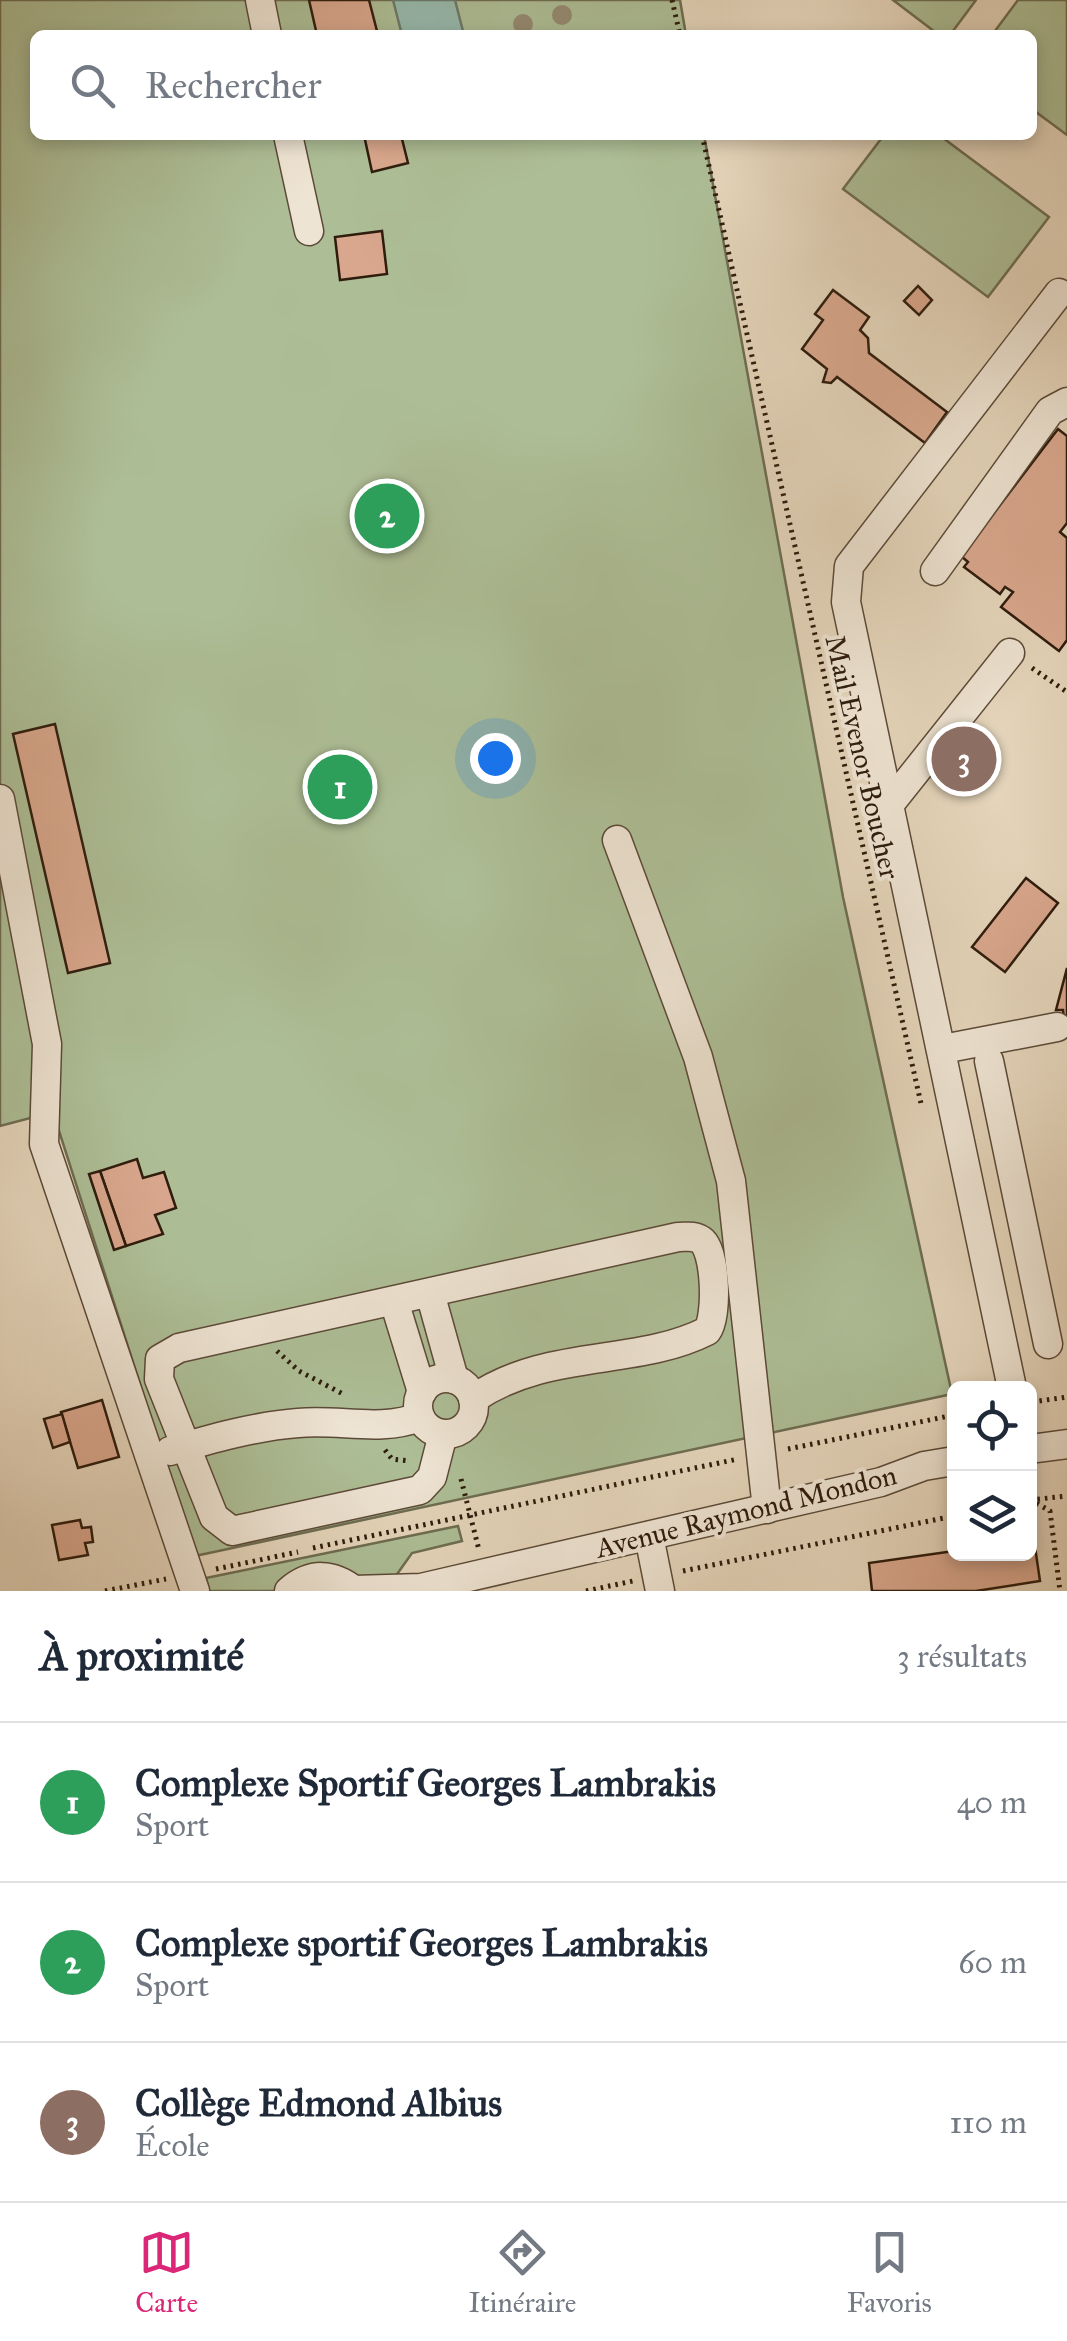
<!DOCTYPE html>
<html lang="fr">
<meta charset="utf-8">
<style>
:root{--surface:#fff;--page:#f6f6f7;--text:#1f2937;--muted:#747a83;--line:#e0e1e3;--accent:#db2777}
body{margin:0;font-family:"IM FELL Great Primer",serif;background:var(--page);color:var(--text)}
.controls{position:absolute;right:30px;bottom:30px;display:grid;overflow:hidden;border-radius:15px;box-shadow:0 5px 15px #0003}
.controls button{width:90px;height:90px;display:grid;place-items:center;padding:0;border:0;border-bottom:2px solid var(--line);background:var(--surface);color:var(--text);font:50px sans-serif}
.you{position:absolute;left:495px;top:758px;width:35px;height:35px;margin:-25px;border:8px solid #fff;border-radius:50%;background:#1a73e8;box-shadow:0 0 0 15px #1a73e833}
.badge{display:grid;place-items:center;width:65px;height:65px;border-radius:50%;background:var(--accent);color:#fff;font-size:32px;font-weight:700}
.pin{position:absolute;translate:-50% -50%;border:5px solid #fff;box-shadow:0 2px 10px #0006}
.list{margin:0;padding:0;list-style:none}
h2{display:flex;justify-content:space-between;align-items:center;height:130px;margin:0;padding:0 40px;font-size:42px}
h2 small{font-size:32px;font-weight:400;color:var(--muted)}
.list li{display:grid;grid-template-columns:65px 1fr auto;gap:30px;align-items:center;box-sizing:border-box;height:160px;padding:0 40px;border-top:2px solid var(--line)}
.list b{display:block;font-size:38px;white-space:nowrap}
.list p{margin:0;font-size:32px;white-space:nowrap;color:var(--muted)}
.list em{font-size:32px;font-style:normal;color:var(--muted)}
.icon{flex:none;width:55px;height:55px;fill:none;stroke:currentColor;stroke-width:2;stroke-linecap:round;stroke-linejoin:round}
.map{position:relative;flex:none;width:1067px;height:1591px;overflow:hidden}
.search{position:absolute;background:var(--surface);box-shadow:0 5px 15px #0003;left:30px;right:30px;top:30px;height:110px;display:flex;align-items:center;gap:25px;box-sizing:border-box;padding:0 35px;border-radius:15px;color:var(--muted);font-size:38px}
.sheet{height:610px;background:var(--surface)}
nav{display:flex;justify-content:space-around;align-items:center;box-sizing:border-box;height:140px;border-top:2px solid var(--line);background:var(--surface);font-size:28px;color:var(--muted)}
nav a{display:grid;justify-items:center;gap:5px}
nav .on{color:var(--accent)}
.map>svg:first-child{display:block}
.green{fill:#adbe96;stroke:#6e6d52;stroke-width:2.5}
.water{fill:#96b9ac;stroke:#6c7a6c;stroke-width:2.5}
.building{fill:#d9a78d;stroke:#2e1c0d;stroke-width:2.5}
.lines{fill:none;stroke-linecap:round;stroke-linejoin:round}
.minor-casing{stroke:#5c4a38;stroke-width:31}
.path{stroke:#2e1c0d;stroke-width:5;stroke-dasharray:2.5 5;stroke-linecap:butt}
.minor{stroke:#eee4d3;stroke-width:28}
.tree{fill:#958a72}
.labels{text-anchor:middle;stroke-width:8;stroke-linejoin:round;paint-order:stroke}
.street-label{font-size:28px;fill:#2e1c0d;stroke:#eee4d3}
</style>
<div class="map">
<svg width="1067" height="1591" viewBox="0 0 1067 1591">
<rect width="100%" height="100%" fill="#e5d5bb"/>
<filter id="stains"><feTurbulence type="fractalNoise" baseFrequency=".002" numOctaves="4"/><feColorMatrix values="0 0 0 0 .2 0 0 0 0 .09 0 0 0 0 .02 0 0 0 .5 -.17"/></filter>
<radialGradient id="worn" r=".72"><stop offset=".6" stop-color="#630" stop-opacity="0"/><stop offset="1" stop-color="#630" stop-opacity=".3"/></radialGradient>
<g class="green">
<polygon points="0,0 680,0 686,35 35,35 35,135 704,135 843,897 952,1394 195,1556 53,1112 0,1126"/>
<polygon points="893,0 976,0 950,35 939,35"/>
<polygon points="1018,0 1067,0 1067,135 1032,109 1032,35 992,35"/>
<polygon points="884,135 939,135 1049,217 988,297 843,189"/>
<polygon points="458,1526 462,1541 412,1553 395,1577 274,1591 209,1591 206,1578"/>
</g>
<polygon class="water" points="393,0 455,0 464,35 402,35"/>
<g class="building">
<polygon points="309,0 369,0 378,35 317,35"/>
<polygon points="364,135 401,135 408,163 372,172"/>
<polygon points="382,231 387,274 340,280 335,237"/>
<polygon points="918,286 932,300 919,315 904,301"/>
<polygon points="833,290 869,317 860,330 868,338 869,353 947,412 925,443 837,377 831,383 823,382 827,369 802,349 823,320 815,314"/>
<polygon points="1058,429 1067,436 1067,523 1060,532 1067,538 1067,640 1059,651 1001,607 1013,592 1005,587 1000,594 964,567 968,562 961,556"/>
<polygon points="55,724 110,963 68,973 13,734"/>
<polygon points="1026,878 1058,903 1005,972 972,947"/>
<polygon points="1067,968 1067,1018 1064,1019 1063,1010 1056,1010"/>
<polygon points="137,1159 143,1178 164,1172 176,1208 155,1215 163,1234 126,1246 100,1171"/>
<polygon points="100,1171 126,1246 114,1250 89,1174"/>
<polygon points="102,1400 119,1457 78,1468 61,1412"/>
<polygon points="62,1414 70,1442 53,1448 44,1419"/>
<polygon points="80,1520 82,1528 91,1527 93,1542 85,1543 88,1555 59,1560 52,1525"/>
<polygon points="1034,1540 1040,1581 976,1591 872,1591 869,1563 954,1551 1030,1554 1030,1541"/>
</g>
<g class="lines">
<g class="minor-casing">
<g id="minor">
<polyline points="260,0 267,35"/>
<polyline points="288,135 309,231"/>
<polyline points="935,571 1050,411 1067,402"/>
<polyline points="1010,653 889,805 1012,1388"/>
<polyline points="0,799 47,1044 44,1144 195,1591"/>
<polyline points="889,805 846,602 849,566 1059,293"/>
<polyline points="617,840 698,1057 731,1181 767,1509"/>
<polyline points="943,1049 1057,1027"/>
<polyline points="989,1061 1048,1344"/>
<polyline points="430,1293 454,1379"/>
<polyline points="394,1301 422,1392"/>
<circle cx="446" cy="1406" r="28"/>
<path d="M443 1434 432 1477 420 1490 232 1531 214 1517 159 1379 160 1359 179 1348 678 1237C686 1237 694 1235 701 1240 716 1250 718 1317 707 1331 636 1367 547 1348 473 1399"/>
<polyline points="1030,1449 1067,1444"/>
<path d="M170 1451C210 1439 256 1426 298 1423 341 1419 379 1432 420 1417"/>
<polyline points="649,1536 660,1591"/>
<polyline points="354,1590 421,1588 881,1482 924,1466 954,1461"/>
<path d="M289 1591C311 1572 333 1573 355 1591"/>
</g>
</g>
<g class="path">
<polyline points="672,0 680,35"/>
<polyline points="702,135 922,1108"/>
<polyline points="1032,668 1067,692"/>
<polyline points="277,1351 299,1371 343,1394"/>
<polyline points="1032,1402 1067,1397"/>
<polyline points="788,1449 954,1415"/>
<polyline points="385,1450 392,1459 409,1461"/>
<polyline points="461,1479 479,1550"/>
<polyline points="1030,1484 1031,1500 1050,1511 1060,1591"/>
<polyline points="1030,1500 1067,1496"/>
<polyline points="313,1548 738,1459"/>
<polyline points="216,1569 298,1552"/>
<polyline points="683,1571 954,1516"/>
<polyline points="105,1591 166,1579"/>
<polyline points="586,1591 633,1581"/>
</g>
<use href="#minor" class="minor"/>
</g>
<g class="tree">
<circle cx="562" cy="15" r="10"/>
<circle cx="523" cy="24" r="10"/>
</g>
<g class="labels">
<g class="street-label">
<text transform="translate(863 757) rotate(77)" y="10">Mail Evenor Boucher</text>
<text transform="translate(746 1511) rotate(-14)" y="10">Avenue Raymond Mondon</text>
</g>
</g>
<rect width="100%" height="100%" filter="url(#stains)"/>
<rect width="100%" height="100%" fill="url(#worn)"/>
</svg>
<div class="controls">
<button><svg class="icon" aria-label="locate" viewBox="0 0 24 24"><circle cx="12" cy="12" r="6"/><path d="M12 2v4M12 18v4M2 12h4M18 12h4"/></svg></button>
<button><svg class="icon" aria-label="layers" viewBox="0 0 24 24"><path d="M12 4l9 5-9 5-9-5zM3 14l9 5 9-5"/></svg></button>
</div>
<div class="you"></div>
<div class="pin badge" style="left:340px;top:787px;background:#2e9e5b">1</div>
<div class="pin badge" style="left:387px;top:516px;background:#2e9e5b">2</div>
<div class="pin badge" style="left:964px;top:759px;background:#8d6e63">3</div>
<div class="search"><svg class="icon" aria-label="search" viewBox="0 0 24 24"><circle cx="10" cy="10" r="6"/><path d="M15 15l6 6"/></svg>Rechercher</div>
</div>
<section class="sheet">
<h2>À proximité<small>3 résultats</small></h2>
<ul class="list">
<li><span class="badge" style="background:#2e9e5b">1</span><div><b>Complexe Sportif Georges Lambrakis</b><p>Sport</p></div><em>40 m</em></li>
<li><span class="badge" style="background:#2e9e5b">2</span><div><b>Complexe sportif Georges Lambrakis</b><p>Sport</p></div><em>60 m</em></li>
<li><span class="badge" style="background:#8d6e63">3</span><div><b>Collège Edmond Albius</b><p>École</p></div><em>110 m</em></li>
</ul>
</section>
<nav>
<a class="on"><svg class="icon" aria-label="map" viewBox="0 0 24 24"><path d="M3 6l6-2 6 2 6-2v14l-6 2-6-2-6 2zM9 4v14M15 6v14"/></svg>Carte</a>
<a><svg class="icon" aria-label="directions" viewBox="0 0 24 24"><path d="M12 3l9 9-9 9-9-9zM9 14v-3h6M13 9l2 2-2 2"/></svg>Itinéraire</a>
<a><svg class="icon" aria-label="saved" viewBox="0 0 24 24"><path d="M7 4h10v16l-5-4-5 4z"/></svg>Favoris</a>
</nav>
